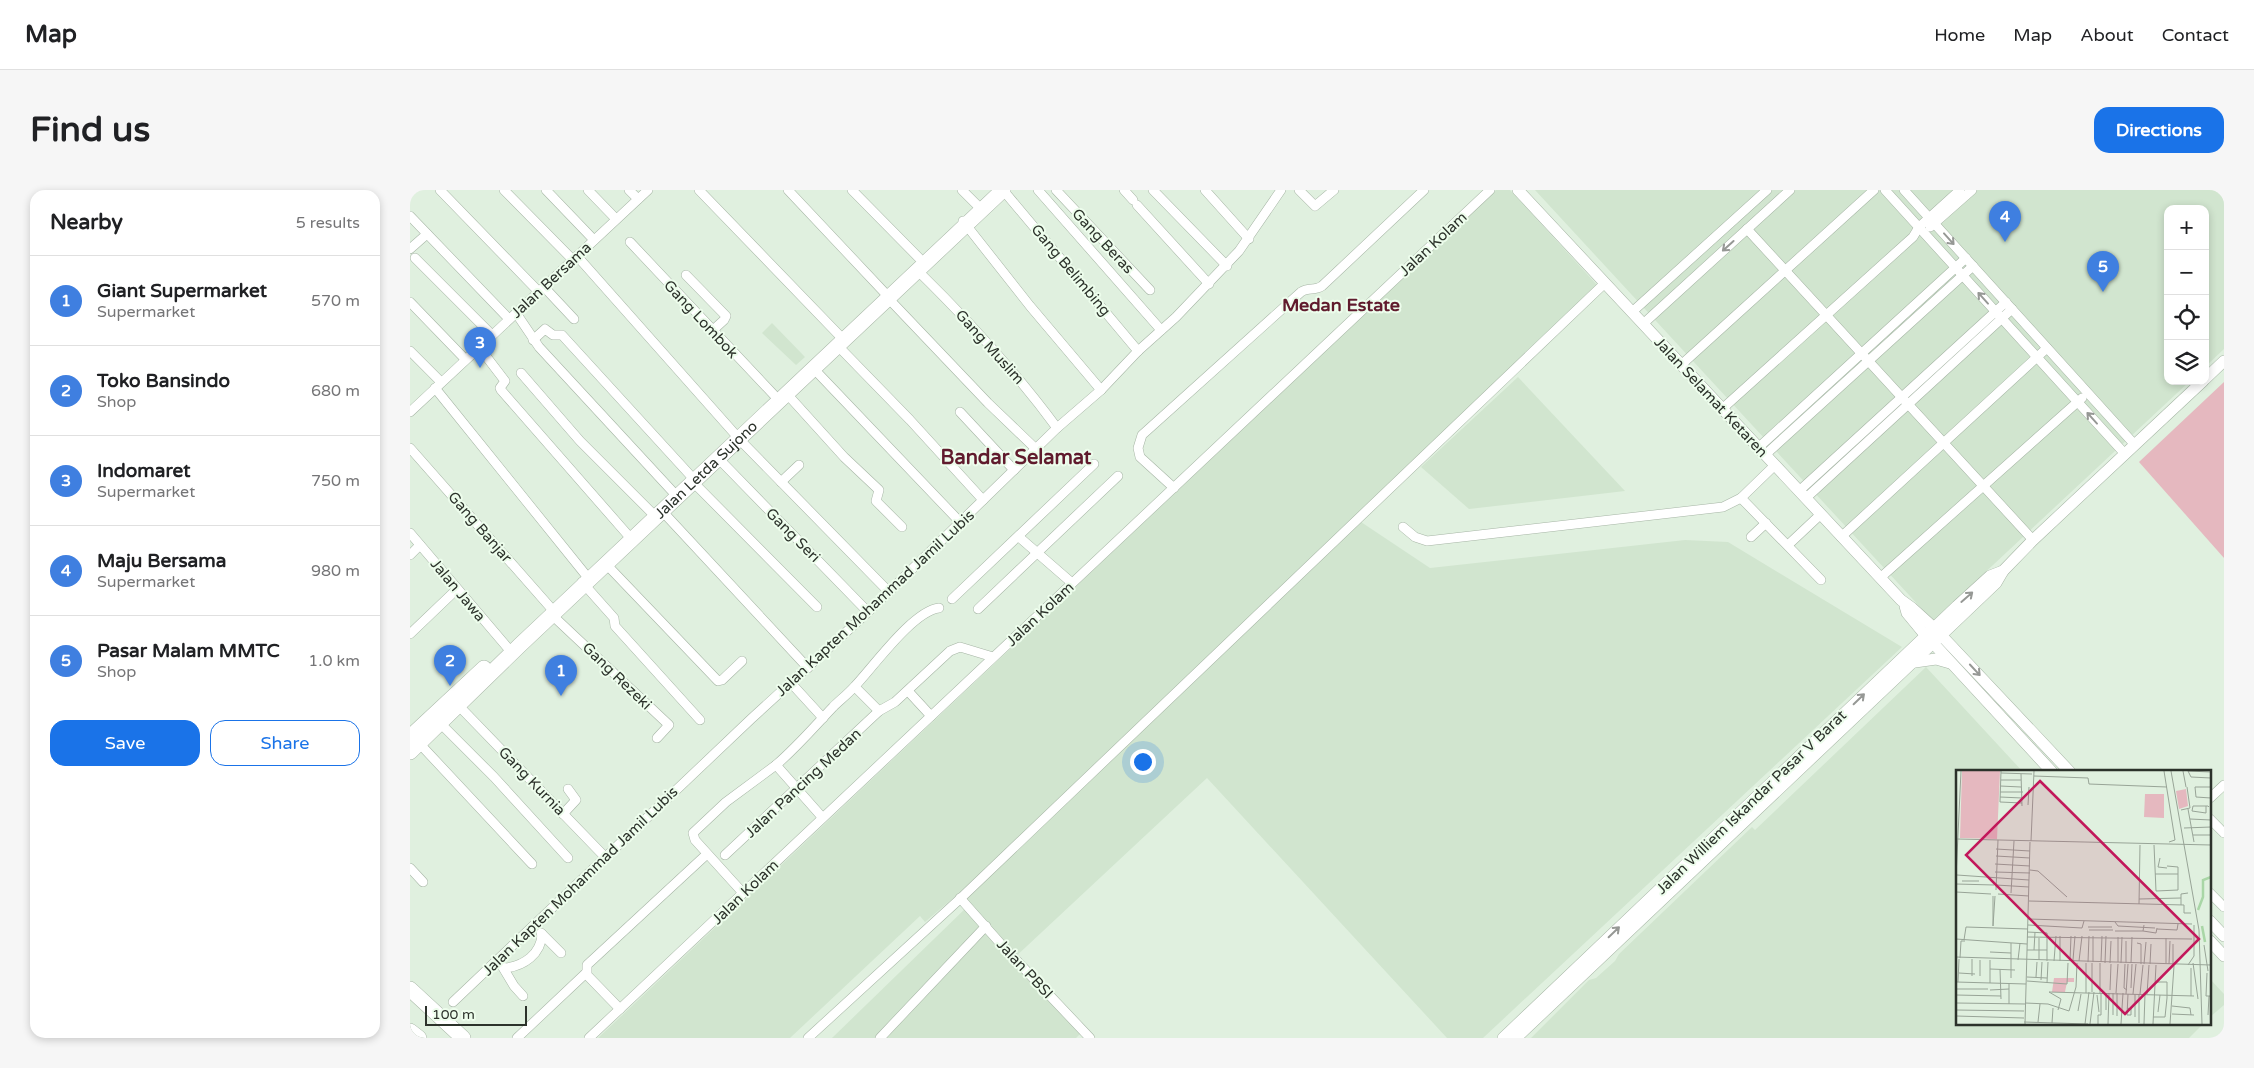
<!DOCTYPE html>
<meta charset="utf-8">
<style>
:root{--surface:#fff;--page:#f6f6f6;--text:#202124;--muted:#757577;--line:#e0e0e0;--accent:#1a73e8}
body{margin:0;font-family:"Varela Round",sans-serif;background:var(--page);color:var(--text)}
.controls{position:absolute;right:15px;top:15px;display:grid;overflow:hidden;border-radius:10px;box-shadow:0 2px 8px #0003}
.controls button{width:45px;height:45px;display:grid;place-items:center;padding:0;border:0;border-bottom:1px solid var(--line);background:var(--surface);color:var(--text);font:25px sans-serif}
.scale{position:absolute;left:15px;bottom:12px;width:102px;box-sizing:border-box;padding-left:5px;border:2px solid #2c322b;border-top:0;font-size:14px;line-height:18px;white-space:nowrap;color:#2c322b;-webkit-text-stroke:4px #edfdec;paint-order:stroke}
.you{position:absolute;left:732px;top:571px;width:18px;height:18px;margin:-12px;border:4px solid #fff;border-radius:50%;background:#1a73e8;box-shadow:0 0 0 8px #1a73e833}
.badge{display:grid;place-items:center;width:32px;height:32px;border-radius:50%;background:var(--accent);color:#fff;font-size:16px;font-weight:700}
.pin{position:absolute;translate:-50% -41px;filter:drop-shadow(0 1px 2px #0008)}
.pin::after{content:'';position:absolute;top:26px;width:18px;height:15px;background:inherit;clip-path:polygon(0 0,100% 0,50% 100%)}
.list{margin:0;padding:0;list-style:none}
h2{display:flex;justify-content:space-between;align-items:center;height:65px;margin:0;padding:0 20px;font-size:21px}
h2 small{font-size:16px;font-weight:400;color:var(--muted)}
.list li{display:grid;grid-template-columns:32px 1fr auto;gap:15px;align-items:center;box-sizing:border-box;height:90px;padding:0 20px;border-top:1px solid var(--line)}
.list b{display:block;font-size:19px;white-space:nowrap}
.list p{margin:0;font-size:16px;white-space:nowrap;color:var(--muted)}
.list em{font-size:16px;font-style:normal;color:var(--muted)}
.actions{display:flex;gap:10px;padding:15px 20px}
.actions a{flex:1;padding:11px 0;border:1px solid var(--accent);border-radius:15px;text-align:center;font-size:18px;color:var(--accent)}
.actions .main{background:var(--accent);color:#fff}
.icon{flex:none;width:28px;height:28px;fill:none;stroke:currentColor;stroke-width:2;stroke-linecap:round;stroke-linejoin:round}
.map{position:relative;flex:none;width:1814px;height:848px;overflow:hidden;border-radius:15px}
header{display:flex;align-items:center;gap:30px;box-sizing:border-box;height:70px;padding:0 25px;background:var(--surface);border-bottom:1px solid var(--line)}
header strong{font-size:24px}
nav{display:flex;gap:28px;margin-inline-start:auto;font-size:18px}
.intro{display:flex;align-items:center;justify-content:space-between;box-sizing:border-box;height:120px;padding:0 30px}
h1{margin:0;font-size:35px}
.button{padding:12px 22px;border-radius:15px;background:var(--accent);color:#fff;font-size:18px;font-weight:700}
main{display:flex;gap:30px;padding:0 30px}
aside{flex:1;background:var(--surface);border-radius:15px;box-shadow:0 2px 8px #0003}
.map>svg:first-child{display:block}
.built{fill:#d1e5cf}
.green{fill:#e5b8bf}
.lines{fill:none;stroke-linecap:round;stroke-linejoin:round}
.street-casing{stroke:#a6b5a5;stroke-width:10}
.secondary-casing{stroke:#a6b5a5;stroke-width:12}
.highway-casing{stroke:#a6b5a5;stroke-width:16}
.street{stroke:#fff;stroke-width:9}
.secondary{stroke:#fff;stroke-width:11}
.highway{stroke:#fff;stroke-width:15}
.oneway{stroke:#969895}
.labels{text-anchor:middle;stroke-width:4;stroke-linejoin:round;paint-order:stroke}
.street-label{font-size:15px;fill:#2c322b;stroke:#edfdec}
.quarter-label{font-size:18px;font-weight:bold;fill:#601b2d;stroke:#edfdec}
.district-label{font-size:20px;font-weight:bold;fill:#601b2d;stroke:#edfdec}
.inset-river{fill:none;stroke:#a9d6a6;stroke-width:2.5}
.inset-road{fill:none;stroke:#98a497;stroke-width:1}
.view{fill:#c2185b;fill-opacity:0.15;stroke:#c2185b;stroke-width:2.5}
.inset-edge{fill:none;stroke:#2c322b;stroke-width:2.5}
</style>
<header>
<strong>Map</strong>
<nav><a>Home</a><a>Map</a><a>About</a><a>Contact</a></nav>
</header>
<div class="intro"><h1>Find us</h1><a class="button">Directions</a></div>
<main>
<aside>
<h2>Nearby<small>5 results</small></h2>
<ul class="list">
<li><span class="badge" style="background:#3f7fe0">1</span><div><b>Giant Supermarket</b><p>Supermarket</p></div><em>570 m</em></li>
<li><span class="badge" style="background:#3f7fe0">2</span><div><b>Toko Bansindo</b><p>Shop</p></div><em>680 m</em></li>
<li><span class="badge" style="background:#3f7fe0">3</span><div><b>Indomaret</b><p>Supermarket</p></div><em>750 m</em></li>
<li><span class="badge" style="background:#3f7fe0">4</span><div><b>Maju Bersama</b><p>Supermarket</p></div><em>980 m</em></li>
<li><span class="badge" style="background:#3f7fe0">5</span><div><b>Pasar Malam MMTC</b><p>Shop</p></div><em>1.0 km</em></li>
</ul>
<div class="actions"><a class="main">Save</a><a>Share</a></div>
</aside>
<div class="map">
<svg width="1814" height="848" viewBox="0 0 1814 848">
<rect width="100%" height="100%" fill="#e0f0df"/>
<g class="built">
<polygon points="1086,0 1100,0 1188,96 945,328 1020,378 1275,350 1318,352 1492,457 1073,848 1037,848 797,588 602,770 671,843 666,848 422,848 559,715 549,703 515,732 510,726 380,848 188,848"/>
<polygon points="1125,0 1814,0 1814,159 1795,177 1795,19 1758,19 1758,191 1780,191 1523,431"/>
<polygon points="362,133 395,167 386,175 352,143"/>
<polygon points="1108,187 1215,301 1059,319 1011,277"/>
<polygon points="1516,477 1613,582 1548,582 1548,834 1793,834 1779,848 1121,848 1179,790 1186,788 1205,771 1209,764 1342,637 1345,640"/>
<polygon points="1800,789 1814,804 1814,815 1800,827"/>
</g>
<polygon class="green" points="1814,192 1814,368 1729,272"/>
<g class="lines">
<g class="street-casing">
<g id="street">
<polyline points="30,0 129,102"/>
<polyline points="94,0 163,70"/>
<polyline points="136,0 184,50"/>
<polyline points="178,0 206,29"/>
<polyline points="219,0 228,9"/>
<polyline points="289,0 429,145"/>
<polyline points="378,0 474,102"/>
<polyline points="442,0 509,68"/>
<polyline points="552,0 567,15"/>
<polyline points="593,0 728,161"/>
<polyline points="628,0 751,140"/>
<polyline points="646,0 740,100"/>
<polyline points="714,0 723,10"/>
<polyline points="743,0 817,76"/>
<polyline points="795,0 839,49"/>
<polyline points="889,0 905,16 924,0"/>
<polyline points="1475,0 1715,264"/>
<polyline points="1494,0 1725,255"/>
<polyline points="727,15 799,94"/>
<polyline points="0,26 99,129"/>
<polyline points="553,31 620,116 691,200"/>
<polyline points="1520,37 1562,0"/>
<polyline points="1337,39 1623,350"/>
<polyline points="220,52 364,205"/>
<polyline points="0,59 17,44"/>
<polyline points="167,66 324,243"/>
<polyline points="5,68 82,145"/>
<path d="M507 80C558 130 605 181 647 238"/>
<polyline points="276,85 316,126 314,130 302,141"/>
<polyline points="134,97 164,129"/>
<polyline points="478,108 578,213 626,259"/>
<polyline points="0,112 55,169"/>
<polyline points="1222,122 1357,0"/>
<polyline points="106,123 129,157 263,302"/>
<polyline points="1233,134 1380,0"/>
<polyline points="123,150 135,139 143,145 152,145 280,285"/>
<polyline points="428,156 500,230 573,310"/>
<polyline points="69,157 95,191 90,198 91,200 217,344"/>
<polyline points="0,161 31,192"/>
<polyline points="1271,175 1464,0"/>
<polyline points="404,179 550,332"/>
<polyline points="111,183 170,251 241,322"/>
<polyline points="25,198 175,384"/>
<polyline points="377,204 434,267 469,300 466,311 492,337"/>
<polyline points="1312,219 1503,47 1509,37 1550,0"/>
<polyline points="0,222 238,0"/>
<polyline points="550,222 604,280"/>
<polyline points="329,249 479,402"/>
<polyline points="0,258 140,417"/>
<polyline points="1348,258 1556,68"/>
<polyline points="1355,265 1563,76"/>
<polyline points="308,268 458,422"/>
<polyline points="283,292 407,417"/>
<polyline points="371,292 389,275"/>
<path d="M764 298 730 267 728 258 732 245 891 102C898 97 905 101 912 96L1014 0"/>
<polyline points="1389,301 1596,112"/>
<polyline points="1331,308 1411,390"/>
<polyline points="1396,308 1602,119"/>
<polyline points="253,322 398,478"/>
<polyline points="993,337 1005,347 1017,351 1313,317 1331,308 1365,275"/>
<polyline points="0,343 97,457"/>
<polyline points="609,347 662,393"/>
<polyline points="1341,347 1356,333"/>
<polyline points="1431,347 1637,158"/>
<polyline points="1378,355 1411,324"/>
<polyline points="0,365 10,355"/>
<polyline points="196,374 308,491 312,490 332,471"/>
<polyline points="1470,388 1672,208"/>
<polyline points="172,392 204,428 205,436 290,530"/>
<polyline points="542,409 684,274"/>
<polyline points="568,419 708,286"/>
<polyline points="142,425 259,535 247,548"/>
<polyline points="0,444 46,400"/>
<polyline points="381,493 413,528"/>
<polyline points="445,497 469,521"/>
<polyline points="498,501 521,526"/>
<polyline points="49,516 195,667"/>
<polyline points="30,533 84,587 158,668"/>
<polyline points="9,553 122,674"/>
<polyline points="1800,608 1814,595"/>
<polyline points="153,624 166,610 158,599"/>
<path d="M412 627 366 575C387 557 404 537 423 517 430 510 438 504 445 496 464 476 503 421 529 418"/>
<polyline points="1800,629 1814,643"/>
<polyline points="315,665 469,521 485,512 540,461 550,457 583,467"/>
<polyline points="0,678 13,692"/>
<polyline points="333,703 285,650 283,643 316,612 366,575"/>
<polyline points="1800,703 1814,717"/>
<polyline points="550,708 590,753 680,848"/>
<polyline points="131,743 151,763"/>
<polyline points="92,776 104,796 113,806"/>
<path d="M95 778C114 776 131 764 132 744"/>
<polyline points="43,812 341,529 458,422 647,238 691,200 728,161 766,127 829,61 871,0"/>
<polyline points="210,819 177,785 177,775 297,664"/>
<polyline points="107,848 176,783"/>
<polyline points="179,848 1080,0"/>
<polyline points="398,848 552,707 1195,93"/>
<polyline points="470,848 576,736"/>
</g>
</g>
<g class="secondary-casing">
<g id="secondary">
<polyline points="1108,0 1491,410 1502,418 1524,438"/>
<polyline points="1795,189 1814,171"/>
<polyline points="1495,416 1497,423 1516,446"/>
<polyline points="1531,445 1660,582"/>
<polyline points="1523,453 1642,582"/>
<polyline points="1505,472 1526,469 1540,473"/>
<polyline points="1800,731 1814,746"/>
<polyline points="1800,751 1814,766"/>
<polyline points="1093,848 1547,416 1580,386 1593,381"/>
<polyline points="1106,848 1523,453 1586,393 1593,381 1623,350 1793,191"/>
</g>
</g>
<g class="highway-casing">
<g id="highway">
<polyline points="0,547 74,478"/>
<path id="s1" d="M0 562 110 455 593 0"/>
<polyline points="0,799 53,848"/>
<polyline points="0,841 9,848"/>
</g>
</g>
<use href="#street" class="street"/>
<use href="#secondary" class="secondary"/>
<use href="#highway" class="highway"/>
</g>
<defs><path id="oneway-shaft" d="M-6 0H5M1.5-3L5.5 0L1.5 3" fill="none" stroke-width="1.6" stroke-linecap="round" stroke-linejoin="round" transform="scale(1.25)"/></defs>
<g class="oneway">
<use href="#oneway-shaft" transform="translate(1539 49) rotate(48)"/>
<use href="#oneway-shaft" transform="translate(1318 56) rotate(138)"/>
<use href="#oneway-shaft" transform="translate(1573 108) rotate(-132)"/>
<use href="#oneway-shaft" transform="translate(1682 228) rotate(-132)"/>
<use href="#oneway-shaft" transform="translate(1557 407) rotate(-41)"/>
<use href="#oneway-shaft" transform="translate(1565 480) rotate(47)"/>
<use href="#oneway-shaft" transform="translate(1449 509) rotate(-44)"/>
<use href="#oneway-shaft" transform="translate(1204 742) rotate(-44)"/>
</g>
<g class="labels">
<g class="street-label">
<text transform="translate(693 51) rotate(47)" y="5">Gang Beras</text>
<text transform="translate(1023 54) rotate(-43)" y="5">Jalan Kolam</text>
<text transform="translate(661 80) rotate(50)" y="5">Gang Belimbing</text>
<text transform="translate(141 90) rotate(-43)" y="5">Jalan Bersama</text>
<text transform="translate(291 129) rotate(47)" y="5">Gang Lombok</text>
<text transform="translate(580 157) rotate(48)" y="5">Gang Muslim</text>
<text transform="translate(1301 207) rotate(47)" y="5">Jalan Selamat Ketaren</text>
<text dy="5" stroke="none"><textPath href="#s1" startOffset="409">Jalan Letda Sujono</textPath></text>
<text transform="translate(70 337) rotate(49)" y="5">Gang Banjar</text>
<text transform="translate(383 345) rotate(45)" y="5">Gang Seri</text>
<text transform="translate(48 400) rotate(50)" y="5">Jalan Jawa</text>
<text transform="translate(465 413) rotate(-43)" y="5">Jalan Kapten Mohammad Jamil Lubis</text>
<text transform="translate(630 424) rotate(-43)" y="5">Jalan Kolam</text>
<text transform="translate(207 486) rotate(44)" y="5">Gang Rezeki</text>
<text transform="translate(122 591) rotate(46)" y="5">Gang Kurnia</text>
<text transform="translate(393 593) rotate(-43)" y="5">Jalan Pancing Medan</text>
<text transform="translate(1341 612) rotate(-44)" y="5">Jalan Williem Iskandar Pasar V Barat</text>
<text transform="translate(170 691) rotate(-44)" y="5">Jalan Kapten Mohammad Jamil Lubis</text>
<text transform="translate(335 702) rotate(-44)" y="5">Jalan Kolam</text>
<text transform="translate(615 779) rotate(47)" y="5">Jalan PBSI</text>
</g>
<g class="quarter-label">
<text x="931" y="121">Medan Estate</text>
</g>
<g class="district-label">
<text x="606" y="274">Bandar Selamat</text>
</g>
</g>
<g transform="translate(1546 580)">
<rect width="255" height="255" fill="#e0f0df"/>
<path d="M6 1H44L41 69 4 68ZM230 19 232 36 223 39 220 21ZM189 24H208V48L188 47ZM98 208H118V212H111L109 222H96Z" fill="#e5b8bf"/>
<path class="inset-river" d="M242 140 247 127V110L255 107M246 156 249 172"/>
<path class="inset-road" d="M45 1 44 32 66 33M208 1 219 70 213 72M215 1 243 160 246 254M227 1 230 17M232 1 235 7 255 8M232 1 255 2M45 3 76 4M65 4 66 36M78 6 132 8 133 14 211 17M45 10H65M44 16 65 17M255 17H239L240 27 255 28M44 22H67M44 27 66 28M72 35 73 17M250 36V43L236 41 237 36H252L253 37M232 39 238 72M225 40 234 38 231 17M234 49 255 50M228 58 255 57M237 65H255M1 69 255 75M75 71 78 1M198 75 200 121 222 120V97L211 96M40 79 74 81M40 86 74 88M204 88 202 97 211 98M39 94 74 96M74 100 82 101 111 127M39 102 74 103M199 104H222M1 105 73 110M0 107 5 1M6 111H23M0 114 38 115M40 115 73 117M40 120 42 70M0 122 35 124M55 123 58 71M42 124 73 126M37 126V156L39 126M183 129 225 128M73 131 228 135V143H235M183 134 184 75M225 135V124L232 123M72 149 236 154M159 152 162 156 199 158M72 155 126 158 128 151M132 157H156M201 159 221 160 222 154M133 160H157M159 161H187L188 155M187 161 200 163 201 158M71 162 91 163V191M71 167 236 169M0 169 71 174M8 170 10 157 72 159M181 173 185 174V194M248 175 252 201M71 180H91M78 180 79 162M34 182 55 183M0 187 255 195M4 188 5 171H9M34 190V213M62 190 64 173M83 190V168M117 190 119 166M98 191 100 166M104 191V166M114 191 115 166M123 191 126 166M132 192 133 166M137 192V166M145 192 146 166M162 192V167M149 193 150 166M154 193 155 171M165 193 166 167M170 193V171M175 193 176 167M210 193V168M237 193 242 229M169 194 168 218 171 220M188 194 190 172M194 194 195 174M213 194 214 171M217 194V174M232 195 238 186V155M235 198V226M34 199 59 200M44 199 45 229M3 203 19 204M251 203 250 226H255M16 206V189M24 206V190M71 207 91 208M80 207 81 192M55 208V173M85 210 86 192M71 211 111 214 112 193M0 212 70 214M2 212 3 189M91 213 92 192M175 218 176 194M0 219H32M34 220 53 219M154 220 155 194M93 222 238 226M93 222 105 229 102 240M136 222V193M130 223V193M144 223V193M150 223V240M160 223 162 194M170 224 172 194M177 224 180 194M179 224V247M184 224 187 195M191 224 193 195M0 225 45 226M141 225 143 242M0 233 70 234M69 233 92 234 113 241 120 217 121 193M53 234V214M216 236 234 238 235 245M171 238 175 239V245H171L172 224M0 240 68 241M122 241 125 224M202 242 204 225M216 244 238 245M157 245V223M252 245 253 226M0 246 68 248M161 246V223M197 247H209L211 228V212H199M68 252 132 254M82 252 84 234M96 253 97 238M183 253V224M69 254 74 72M129 254 133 222M134 254 138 222M142 254V245H145V223M152 254 153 223M165 254 167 223M188 254 189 224M197 254 200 195M214 254 218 196"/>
<path class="view" d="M84 11 243 169 169 244 10 85Z"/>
<rect width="255" height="255" class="inset-edge"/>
</g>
</svg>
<div class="controls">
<button>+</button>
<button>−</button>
<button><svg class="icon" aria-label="locate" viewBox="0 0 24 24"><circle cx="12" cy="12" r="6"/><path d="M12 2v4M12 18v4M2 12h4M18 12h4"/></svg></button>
<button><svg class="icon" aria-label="layers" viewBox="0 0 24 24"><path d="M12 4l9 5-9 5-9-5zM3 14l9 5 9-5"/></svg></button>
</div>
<div class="scale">100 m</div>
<div class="you"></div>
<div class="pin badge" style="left:151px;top:506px;background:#3f7fe0">1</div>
<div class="pin badge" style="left:40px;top:496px;background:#3f7fe0">2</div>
<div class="pin badge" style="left:70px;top:178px;background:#3f7fe0">3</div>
<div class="pin badge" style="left:1595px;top:52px;background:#3f7fe0">4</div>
<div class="pin badge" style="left:1693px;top:102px;background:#3f7fe0">5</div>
</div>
</main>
